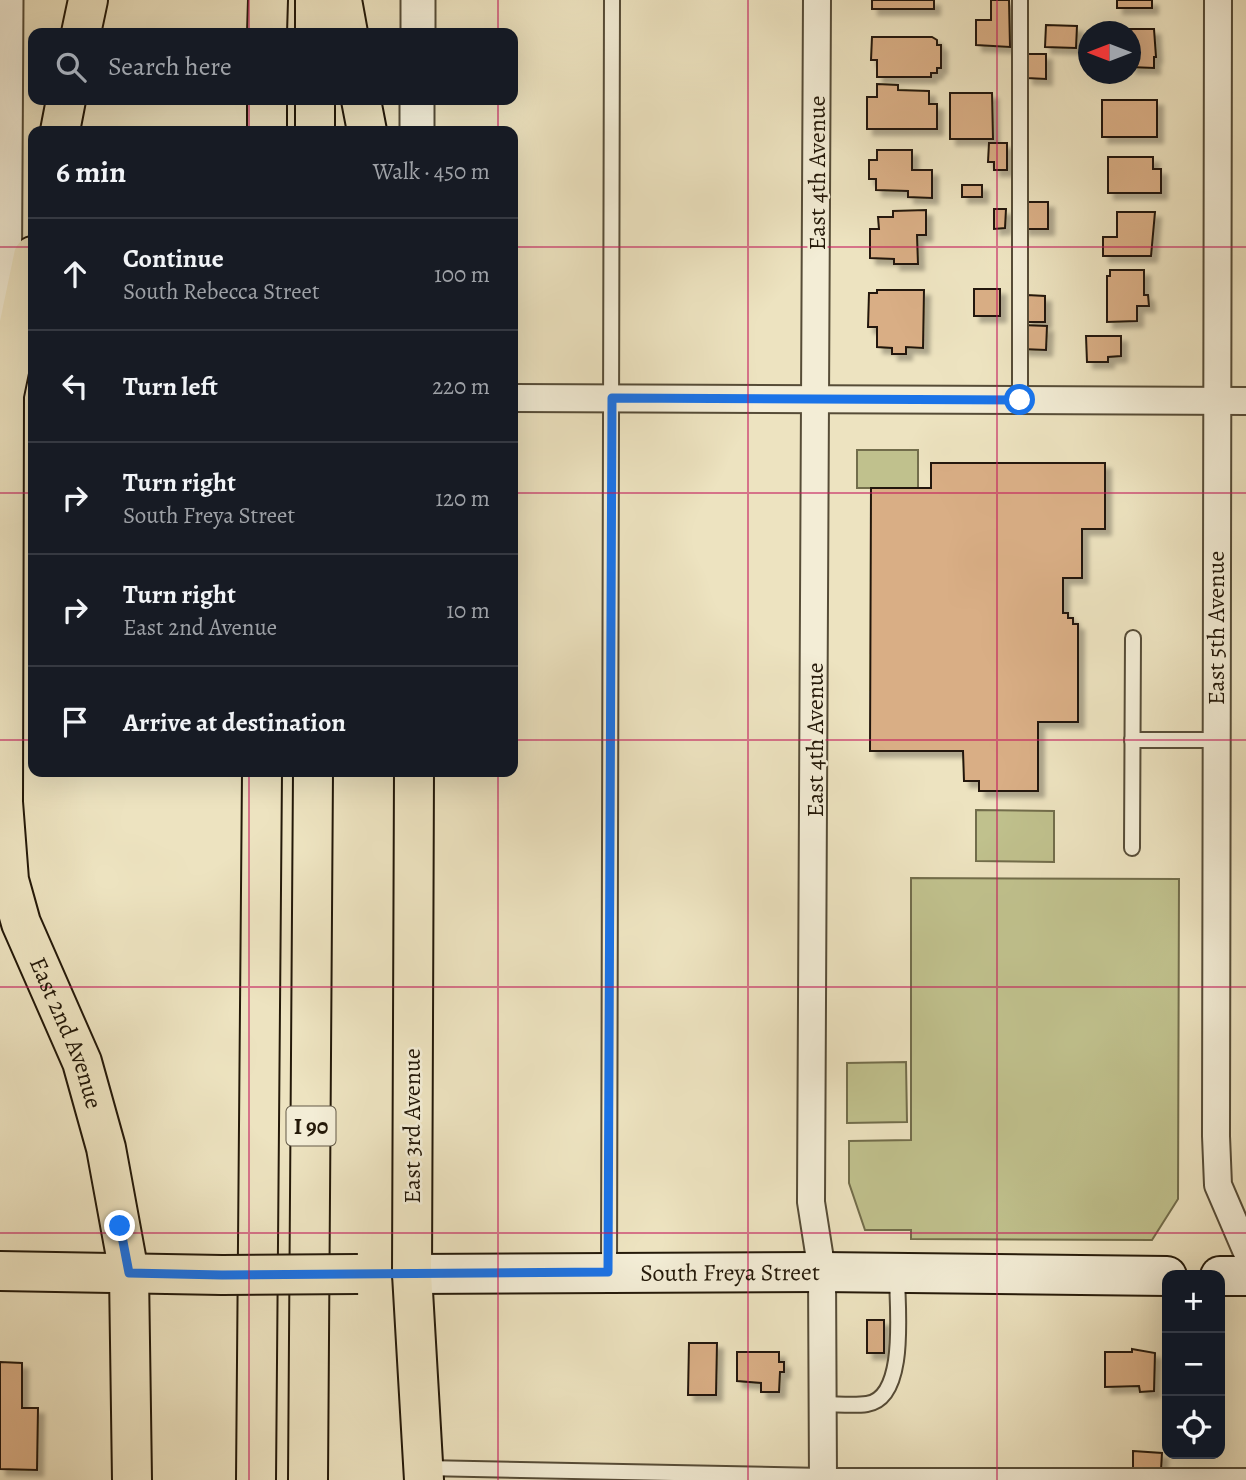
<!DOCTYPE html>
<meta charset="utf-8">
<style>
:root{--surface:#171b24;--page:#242831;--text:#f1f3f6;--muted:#9ea1a6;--line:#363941}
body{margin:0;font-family:Alegreya,serif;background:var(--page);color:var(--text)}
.controls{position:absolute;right:21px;bottom:21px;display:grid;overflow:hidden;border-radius:14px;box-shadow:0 7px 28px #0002}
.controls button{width:63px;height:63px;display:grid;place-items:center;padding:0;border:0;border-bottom:2px solid var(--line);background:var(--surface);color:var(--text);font:35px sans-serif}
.compass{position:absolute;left:1078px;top:21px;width:63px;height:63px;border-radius:50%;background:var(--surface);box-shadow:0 7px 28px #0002;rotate:270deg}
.stop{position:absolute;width:21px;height:21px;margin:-16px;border:5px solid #1a73e8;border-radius:50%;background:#fff}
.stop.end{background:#1a73e8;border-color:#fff;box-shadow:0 2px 7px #0008}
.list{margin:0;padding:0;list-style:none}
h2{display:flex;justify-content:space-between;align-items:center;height:91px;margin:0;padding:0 28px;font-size:30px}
h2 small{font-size:23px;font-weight:400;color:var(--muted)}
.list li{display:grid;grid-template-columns:46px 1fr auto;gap:21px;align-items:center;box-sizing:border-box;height:112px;padding:0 28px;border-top:2px solid var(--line)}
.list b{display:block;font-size:26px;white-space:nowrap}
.list p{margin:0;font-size:23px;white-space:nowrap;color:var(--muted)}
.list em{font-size:23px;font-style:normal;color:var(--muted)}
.icon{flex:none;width:38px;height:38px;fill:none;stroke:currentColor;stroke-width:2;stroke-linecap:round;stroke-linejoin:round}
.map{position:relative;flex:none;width:1246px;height:1480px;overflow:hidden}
.search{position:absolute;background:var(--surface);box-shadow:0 7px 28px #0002;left:28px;top:28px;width:490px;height:77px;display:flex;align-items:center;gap:18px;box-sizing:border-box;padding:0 24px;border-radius:14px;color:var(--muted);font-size:26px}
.panel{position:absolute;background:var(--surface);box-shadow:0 7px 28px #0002;left:28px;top:126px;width:490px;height:651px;border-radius:14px}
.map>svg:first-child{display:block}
.green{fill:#c0c18d;stroke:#726d4b;stroke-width:2}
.building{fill:#d9ae85;stroke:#241909;stroke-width:2;filter:url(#shadow)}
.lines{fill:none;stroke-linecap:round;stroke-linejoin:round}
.service-casing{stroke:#564c37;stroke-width:18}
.minor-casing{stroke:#564c37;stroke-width:30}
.tertiary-casing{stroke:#564c37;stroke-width:37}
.secondary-casing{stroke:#241909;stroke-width:42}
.primary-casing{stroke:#241909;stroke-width:42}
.motorway-casing{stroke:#241909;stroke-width:42}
.service{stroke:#f3edd6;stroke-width:14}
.minor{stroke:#f3edd6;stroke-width:26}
.tertiary{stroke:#f3edd6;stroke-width:33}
.secondary{stroke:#f3edd6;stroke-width:38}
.primary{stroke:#ede3c0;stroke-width:38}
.motorway{stroke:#ede3c0;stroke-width:38}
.primary-bridge-casing{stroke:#241909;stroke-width:42;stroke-linecap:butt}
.primary-bridge{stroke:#ede3c0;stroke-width:38}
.route{stroke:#1a73e8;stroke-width:9}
.grid{fill:none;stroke:#c2185b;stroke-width:2;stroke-opacity:0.55}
.labels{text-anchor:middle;stroke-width:5;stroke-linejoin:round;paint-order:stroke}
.shield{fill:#f3edd6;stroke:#625946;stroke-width:2}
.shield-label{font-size:23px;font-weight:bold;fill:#241909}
.street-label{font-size:24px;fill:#241909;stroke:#f3edd6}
</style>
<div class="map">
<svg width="1246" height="1480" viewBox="0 0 1246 1480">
<defs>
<filter id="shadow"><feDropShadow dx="6" dy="6" stdDeviation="2" flood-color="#0004"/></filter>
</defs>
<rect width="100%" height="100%" fill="#ede3c0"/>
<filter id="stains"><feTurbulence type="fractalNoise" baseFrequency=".00286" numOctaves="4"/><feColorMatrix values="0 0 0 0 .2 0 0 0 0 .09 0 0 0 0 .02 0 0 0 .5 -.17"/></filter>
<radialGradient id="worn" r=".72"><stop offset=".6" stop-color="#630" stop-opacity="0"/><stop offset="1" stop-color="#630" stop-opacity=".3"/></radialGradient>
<g class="green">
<rect x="857" y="450" width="61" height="38"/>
<polygon points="976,810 1054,811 1054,862 976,861"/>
<polygon points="911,878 1179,879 1178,1199 1152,1240 911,1239 911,1230 865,1230 849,1183 849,1141 911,1140"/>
<polygon points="906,1062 907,1122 847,1123 847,1063"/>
</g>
<g class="building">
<rect x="872" y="0" width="62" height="9"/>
<polygon points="991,0 1009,0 1010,47 976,45 976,20 991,20"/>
<rect x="1117" y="0" width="35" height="8"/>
<polygon points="1046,25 1077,26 1076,48 1045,47"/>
<polygon points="1128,29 1154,29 1156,57 1154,57 1154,68 1130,67 1130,32"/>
<polygon points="872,37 932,37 937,40 937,45 941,45 941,68 937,68 937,73 931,73 931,77 877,77 877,60 871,60"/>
<polygon points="1027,54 1046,54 1046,79 1027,78"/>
<polygon points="877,84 898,85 898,90 929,91 929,104 937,104 937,129 867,129 867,97 877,97"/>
<polygon points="950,93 992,93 993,139 950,139"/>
<rect x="1102" y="100" width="55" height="37"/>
<polygon points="989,143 1007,143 1007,170 994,170 994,162 988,162"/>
<polygon points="877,150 912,150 912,170 932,170 932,198 908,197 908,191 876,190 876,179 869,179 869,160 877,160"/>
<polygon points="1108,157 1153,157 1153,169 1161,169 1161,193 1108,193"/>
<rect x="962" y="185" width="20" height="12"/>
<rect x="1023" y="202" width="25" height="27"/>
<polygon points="994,209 1006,209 1005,228 994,229"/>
<polygon points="926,210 926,235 917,235 918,264 894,264 894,259 870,258 870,229 879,229 878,217 893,217 893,211"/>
<polygon points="1117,212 1155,212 1151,256 1103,256 1103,237 1117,237"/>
<polygon points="1110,270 1144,270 1144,295 1148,295 1149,306 1137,306 1137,321 1107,322 1107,276 1110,276"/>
<rect x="974" y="289" width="26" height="27"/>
<polygon points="877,290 924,290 923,348 906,347 906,354 892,354 892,348 877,347 877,327 868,327 869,293 877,293"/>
<polygon points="1027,295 1045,296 1045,322 1026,322"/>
<polygon points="1022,325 1047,326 1046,350 1022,349"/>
<polygon points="1086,336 1121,336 1121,356 1108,357 1108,362 1087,362"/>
<polygon points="931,463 1105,463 1105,529 1082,529 1082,578 1063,578 1063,613 1068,613 1068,618 1073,618 1073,624 1078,624 1078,722 1038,722 1038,791 979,791 979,781 964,781 963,751 870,751 871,488 931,488"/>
<rect x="867" y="1320" width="17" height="33"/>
<polygon points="689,1343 717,1343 716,1395 688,1395"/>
<polygon points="1132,1349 1155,1353 1154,1391 1140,1392 1139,1386 1105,1387 1105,1352 1132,1352"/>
<polygon points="737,1352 779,1352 779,1362 784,1362 784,1372 780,1372 779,1392 761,1392 761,1383 737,1381"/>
<polygon points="0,1362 22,1363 22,1408 38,1408 37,1470 0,1469"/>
<polygon points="1133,1451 1162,1453 1161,1470 1133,1469"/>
</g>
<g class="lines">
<g class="service-casing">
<g id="service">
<polyline points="1020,400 1020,0"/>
<polyline points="1132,740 1216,740"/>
<polyline points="1132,848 1133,638"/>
<polyline points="609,1271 612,0"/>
<path d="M823 1404C837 1404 853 1406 867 1404 908 1398 897 1306 897 1275"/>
<polyline points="425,1468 823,1476 1246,1476"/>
</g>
</g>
<g class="minor-casing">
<g id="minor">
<polyline points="817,0 811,1202 822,1272 823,1480"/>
<polyline points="1218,0 1216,1136 1218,1185 1246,1250"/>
<polyline points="513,398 1246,401"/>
</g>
</g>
<g class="tertiary-casing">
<g id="tertiary">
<polyline points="418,33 418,0"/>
<polyline points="417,131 417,100"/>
<polyline points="4,344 6,0"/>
</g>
</g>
<g class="secondary-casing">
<g id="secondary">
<path id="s1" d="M412 1274 822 1272 1167 1276"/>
<polyline points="1220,1276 1246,1276"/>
</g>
</g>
<g class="primary-casing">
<g id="primary">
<path id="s2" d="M4 395 3 802 9 880 21 923 82 1062 106 1148 129 1273 132 1480"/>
<polyline points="414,772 412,1274 424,1480"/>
<polyline points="0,1271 222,1275"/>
</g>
</g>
<g class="motorway-casing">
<g id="motorway">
<polyline points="315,0 315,33"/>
<polyline points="342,0 348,33"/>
<polyline points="81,33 88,0"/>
<polyline points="267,33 268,0"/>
<polyline points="315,100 315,131"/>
<polyline points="361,100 367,131"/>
<polyline points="60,131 66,100"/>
<polyline points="267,131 267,100"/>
<polyline points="4,395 33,256"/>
<polyline points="256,1480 262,772"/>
<polyline points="308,1480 313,772"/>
</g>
</g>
<use href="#service" class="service"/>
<use href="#minor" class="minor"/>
<use href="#tertiary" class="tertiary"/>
<use href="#secondary" class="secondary"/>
<use href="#primary" class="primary"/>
<use href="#motorway" class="motorway"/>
<g class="primary-bridge-casing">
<polyline id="primary-bridge" points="222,1275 358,1274"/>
</g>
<use href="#primary-bridge" class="primary-bridge"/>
</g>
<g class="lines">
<polyline class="route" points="120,1226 129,1273 222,1275 608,1272 612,398 1020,400"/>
</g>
<path class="grid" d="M249 0V33M498 0V33M748 0V1480M997 0V1480M249 100V131M498 100V131M0 247H33M513 247H1246M0 493H33M513 493H1246M0 740H33M513 740H1246M249 772V1480M498 772V1480M0 987H1246M0 1233H1246"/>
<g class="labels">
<rect class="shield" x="286.5" y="1106.5" width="49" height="39" rx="5"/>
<g class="shield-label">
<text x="311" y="1134">I 90</text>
</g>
<g class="street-label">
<text transform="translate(817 173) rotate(-90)" y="8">East 4th Avenue</text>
<text transform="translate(1216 628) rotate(-90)" y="8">East 5th Avenue</text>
<text transform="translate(815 740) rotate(-90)" y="8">East 4th Avenue</text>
<text dy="8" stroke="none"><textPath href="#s2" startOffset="649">East 2nd Avenue</textPath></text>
<text transform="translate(412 1126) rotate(-90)" y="8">East 3rd Avenue</text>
<text dy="8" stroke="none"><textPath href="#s1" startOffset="318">South Freya Street</textPath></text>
</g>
</g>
<rect width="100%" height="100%" filter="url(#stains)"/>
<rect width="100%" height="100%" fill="url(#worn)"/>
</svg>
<div class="controls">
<button>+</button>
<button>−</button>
<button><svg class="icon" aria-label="locate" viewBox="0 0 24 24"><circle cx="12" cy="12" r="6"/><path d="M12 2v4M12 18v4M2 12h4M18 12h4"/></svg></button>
</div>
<svg class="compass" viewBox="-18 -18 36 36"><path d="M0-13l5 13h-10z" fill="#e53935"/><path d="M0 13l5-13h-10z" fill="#9ea1a6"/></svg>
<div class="stop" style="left:1020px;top:400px"></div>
<div class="stop end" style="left:120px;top:1226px"></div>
<div class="search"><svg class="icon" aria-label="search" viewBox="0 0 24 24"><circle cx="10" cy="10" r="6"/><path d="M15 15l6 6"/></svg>Search here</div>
<section class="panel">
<h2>6 min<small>Walk · 450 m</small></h2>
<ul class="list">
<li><svg class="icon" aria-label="ahead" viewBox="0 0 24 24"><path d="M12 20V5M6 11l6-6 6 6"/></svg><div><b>Continue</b><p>South Rebecca Street</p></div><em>100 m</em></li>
<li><svg class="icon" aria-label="left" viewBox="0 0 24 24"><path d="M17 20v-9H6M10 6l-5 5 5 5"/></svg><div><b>Turn left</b></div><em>220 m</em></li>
<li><svg class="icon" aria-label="right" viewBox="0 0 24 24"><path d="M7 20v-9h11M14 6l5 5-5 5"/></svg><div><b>Turn right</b><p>South Freya Street</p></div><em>120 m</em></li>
<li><svg class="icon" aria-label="right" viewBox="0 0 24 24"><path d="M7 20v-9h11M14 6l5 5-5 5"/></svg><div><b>Turn right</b><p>East 2nd Avenue</p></div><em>10 m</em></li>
<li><svg class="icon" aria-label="arrive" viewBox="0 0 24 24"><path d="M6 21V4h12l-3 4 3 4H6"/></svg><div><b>Arrive at destination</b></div></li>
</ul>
</section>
</div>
